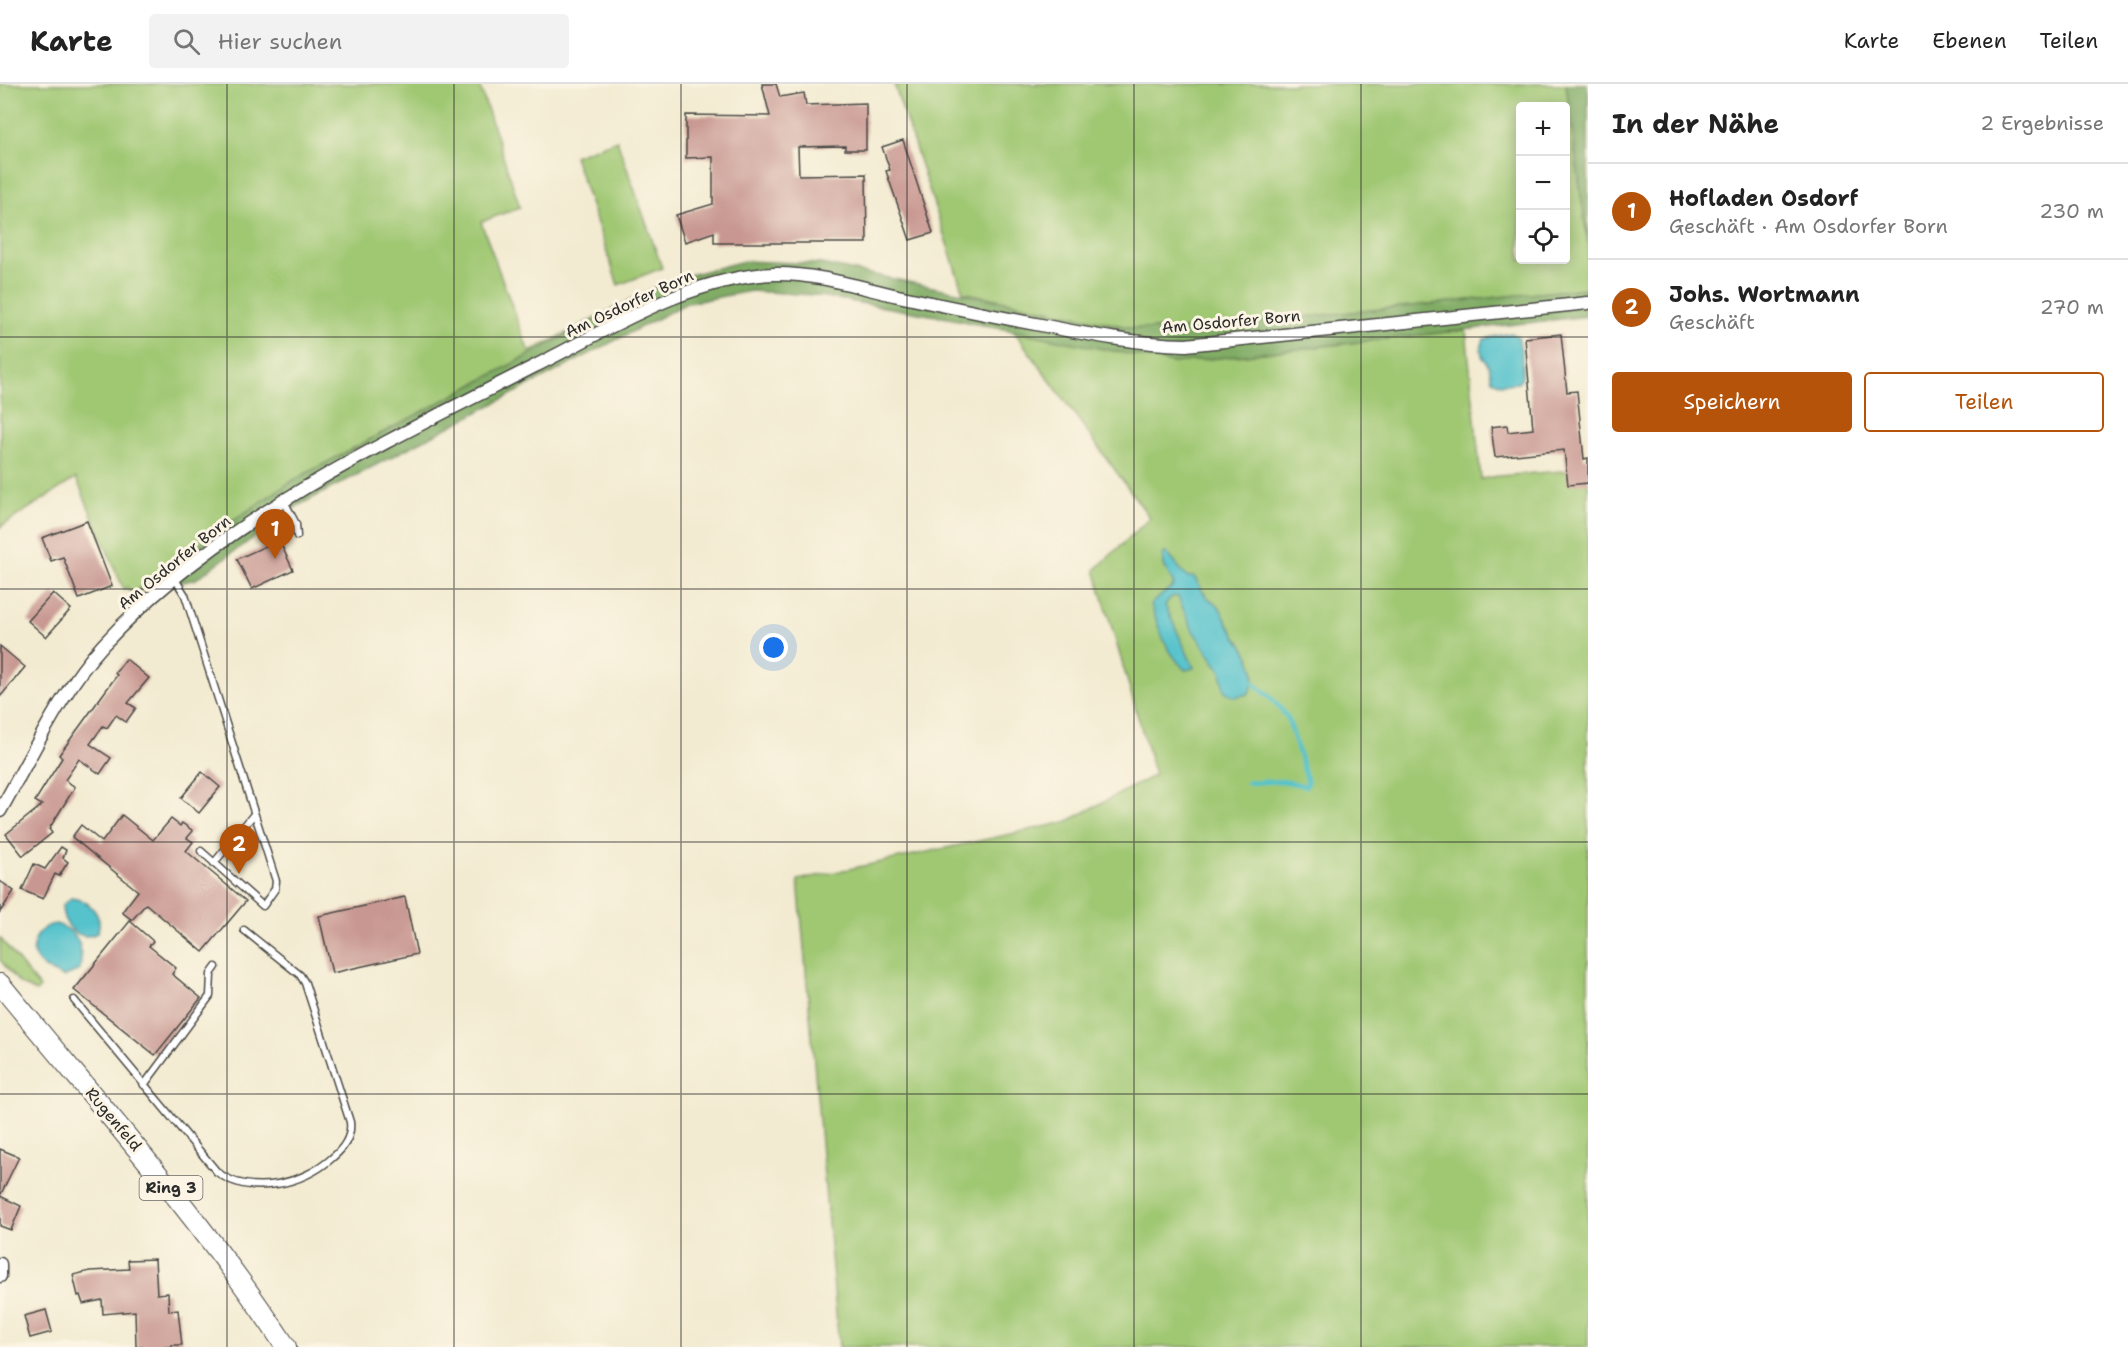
<!DOCTYPE html>
<html lang="de">
<meta charset="utf-8">
<style>
:root{--surface:#fff;--page:#f2f2f2;--text:#222;--muted:#767676;--line:#e0e0e0;--accent:#b45309}
body{margin:0;font-family:"Shantell Sans",sans-serif;background:var(--page);color:var(--text)}
.controls{position:absolute;right:18px;top:18px;display:grid;overflow:hidden;border-radius:6px;box-shadow:0 3px 15px #0003}
.controls button{width:54px;height:54px;display:grid;place-items:center;padding:0;border:0;border-bottom:2px solid var(--line);background:var(--surface);color:var(--text);font:30px sans-serif}
.you{position:absolute;left:774px;top:564px;width:21px;height:21px;margin:-15px;border:4px solid #fff;border-radius:50%;background:#1a73e8;box-shadow:0 0 0 9px #1a73e833}
.badge{display:grid;place-items:center;width:39px;height:39px;border-radius:50%;background:var(--accent);color:#fff;font-size:20px;font-weight:700}
.pin{position:absolute;translate:-50% -50px;filter:drop-shadow(0 2px 3px #0008)}
.pin::after{content:'';position:absolute;top:32px;width:21px;height:18px;background:inherit;clip-path:polygon(0 0,100% 0,50% 100%)}
.list{margin:0;padding:0;list-style:none}
h2{display:flex;justify-content:space-between;align-items:center;height:78px;margin:0;padding:0 24px;font-size:26px}
h2 small{font-size:20px;font-weight:400;color:var(--muted)}
.list li{display:grid;grid-template-columns:39px 1fr auto;gap:18px;align-items:center;box-sizing:border-box;height:96px;padding:0 24px;border-top:2px solid var(--line)}
.list b{display:block;font-size:22px;white-space:nowrap}
.list p{margin:0;font-size:20px;white-space:nowrap;color:var(--muted)}
.list em{font-size:20px;font-style:normal;color:var(--muted)}
.actions{display:flex;gap:12px;padding:18px 24px}
.actions a{flex:1;padding:14px 0;border:2px solid var(--accent);border-radius:6px;text-align:center;font-size:21px;color:var(--accent)}
.actions .main{background:var(--accent);color:#fff}
.icon{flex:none;width:33px;height:33px;fill:none;stroke:currentColor;stroke-width:2;stroke-linecap:round;stroke-linejoin:round}
.map{position:relative;flex:none;width:1588px;height:1263px;overflow:hidden}
header{display:flex;align-items:center;gap:36px;box-sizing:border-box;height:84px;padding:0 30px;background:var(--surface);border-bottom:2px solid var(--line)}
header strong{font-size:28px}
nav{display:flex;gap:33px;margin-inline-start:auto;font-size:21px}
.search{width:420px;height:54px;background:var(--page);display:flex;align-items:center;gap:15px;box-sizing:border-box;padding:0 21px;border-radius:6px;color:var(--muted);font-size:22px}
main{display:flex}
aside{flex:1;background:var(--surface)}
.map>svg:first-child{display:block}
.green{fill:#a0c873;stroke:#667a4f;stroke-width:1.5;fill-rule:evenodd}
.forest{fill:#80ac65;stroke:#566c48;stroke-width:1.5}
.water{fill:#55c2cc;stroke:#40767c;stroke-width:1.5}
.lines{fill:none;stroke-linecap:round;stroke-linejoin:round}
.stream{stroke:#55c2cc;stroke-width:4.5}
.building{fill:#c89791}
.lane-casing{stroke:#494844;stroke-width:9}
.street-casing{stroke:#494844;stroke-width:15}
.primary-casing{stroke:#494844;stroke-width:22}
.lane{stroke:#fff;stroke-width:6}
.street{stroke:#fff;stroke-width:12}
.primary{stroke:#fff;stroke-width:20}
.grid{fill:none;stroke:#2b2b2b;stroke-width:1.5;stroke-opacity:0.55}
.labels{text-anchor:middle;stroke-width:6;stroke-linejoin:round;paint-order:stroke}
.shield{fill:#fcf5e5;stroke:#6a6863;stroke-width:1.5}
.shield-label{font-size:15px;font-weight:bold;fill:#2b2b2b}
.street-label{font-size:16px;fill:#2b2b2b;stroke:#fcf5e5}
</style>
<header>
<strong>Karte</strong>
<div class="search"><svg class="icon" aria-label="search" viewBox="0 0 24 24"><circle cx="10" cy="10" r="6"/><path d="M15 15l6 6"/></svg>Hier suchen</div>
<nav><a>Karte</a><a>Ebenen</a><a>Teilen</a></nav>
</header>
<main>
<div class="map">
<svg width="1588" height="1263" viewBox="0 0 1588 1263">
<rect width="100%" height="100%" fill="#fcf5e5"/>
<filter id="ink" filterUnits="userSpaceOnUse"><feTurbulence type="fractalNoise" baseFrequency=".0167" numOctaves="2"/><feDisplacementMap in="SourceGraphic" scale="12" xChannelSelector="R" yChannelSelector="G"/><feConvolveMatrix kernelMatrix="1 2 1 2 8 2 1 2 1" color-interpolation-filters="sRGB"/></filter>
<filter id="wash" filterUnits="userSpaceOnUse"><feTurbulence type="fractalNoise" baseFrequency=".008" numOctaves="4" result="noise"/><feDisplacementMap in="SourceGraphic" scale="24" xChannelSelector="R" yChannelSelector="G"/><feGaussianBlur stdDeviation="1.35" result="paint"/><feColorMatrix in="noise" values="0 0 0 0 0 0 0 0 0 0 0 0 0 0 0 0 0 1.4 0 .05"/><feComposite in="paint" operator="in"/></filter>
<g filter="url(#wash)">
<rect width="100%" height="100%" fill="#f3ebd1"/>
<g class="green">
<polygon points="0,0 479,0 520,123 481,138 529,268 670,196 294,396 214,449 131,510 127,503 124,506 76,394 0,443"/>
<path d="M894 0H1566L1588 161V204L1178 246 1132 244 963 208ZM1520 22H1566V176H1520Z"/>
<polygon points="617,56 662,184 618,201 574,72"/>
<polygon points="1466,246 1481,395 1498,392 1588,385 1588,1263 839,1263 798,796 1066,738 1155,691 1095,486 1150,434 1014,247 1174,279"/>
<polygon points="0,854 40,904 36,908 19,899 0,876"/>
</g>
<g class="forest">
<polygon points="1566,0 1587,0 1588,8 1588,161"/>
<polygon points="744,177 821,180 1132,244 1178,246 1588,204 1588,232 1174,279 948,234 814,211 751,207 687,219 299,421 196,495 131,510 215,449 294,396 670,196"/>
</g>
<g class="water">
<polygon points="1511,249 1518,252 1522,272 1522,294 1518,299 1502,300 1492,296 1489,282 1482,272 1481,264 1484,255"/>
<path d="M1166 468 1187 493H1194C1199 499 1201 507 1207 513 1210 516 1214 518 1218 522 1223 527 1225 536 1229 542 1242 562 1265 585 1248 610L1234 613 1224 606 1221 587 1193 547 1178 513 1175 512 1170 514 1165 521 1194 584 1185 586C1164 564 1160 548 1151 520L1174 501 1164 481 1163 471Z"/>
<path d="M71 814C88 815 105 831 97 849 78 859 62 840 62 822Z"/>
<path d="M56 840C80 847 83 863 80 886L63 893C54 888 40 884 35 873 29 858 41 841 56 840Z"/>
</g>
<g class="lines">
<polyline class="stream" points="1247,699 1283,697 1306,702 1308,699 1288,634 1274,617 1254,599"/>
</g>
<g id="blocks">
<g class="building">
<polygon points="762,0 776,0 780,13 804,9 806,21 866,19 866,66 845,66 845,62 798,63 799,91 866,90 867,159 714,159 714,148 685,158 676,131 713,120 713,73 686,74 686,31 770,32"/>
<polygon points="903,56 933,149 910,156 886,87 890,86 882,63"/>
<polygon points="1561,250 1567,308 1577,307 1584,375 1588,374 1588,399 1568,401 1564,366 1495,373 1491,343 1507,341 1508,348 1533,345 1525,254"/>
<polygon points="87,437 112,502 79,515 63,473 51,477 42,454"/>
<polygon points="279,456 293,486 252,505 237,475"/>
<polygon points="53,509 71,525 46,553 28,537"/>
<polygon points="0,562 25,583 0,613"/>
<polygon points="126,575 149,594 128,619 136,624 126,638 116,631 107,644 103,642 90,660 111,674 100,690 79,675 65,696 75,703 49,745 52,749 23,772 6,750 42,721 35,717 62,674 59,671 117,591 115,589"/>
<polygon points="202,688 220,703 199,729 181,714"/>
<polygon points="122,731 153,756 171,735 180,742 182,739 193,747 187,754 193,758 186,767 246,817 203,868 146,820 132,836 122,828 138,807 72,753 81,741 102,758"/>
<polygon points="61,763 66,766 63,774 68,778 59,792 55,790 43,815 22,806 34,780 45,785"/>
<polygon points="0,797 14,807 0,828"/>
<polygon points="405,813 417,870 332,889 319,832"/>
<polygon points="130,837 153,857 149,862 176,884 172,890 201,914 155,971 74,906"/>
<polygon points="0,1065 19,1073 0,1112"/>
<polygon points="0,1112 21,1122 11,1146 0,1142"/>
<polygon points="155,1175 157,1210 168,1209 169,1227 178,1226 182,1261 171,1261 171,1263 136,1263 135,1227 103,1230 102,1216 83,1220 80,1211 78,1212 73,1191 90,1187 129,1185 128,1176"/>
<polygon points="46,1226 52,1248 30,1254 24,1232"/>
</g>
</g>
</g>
<g filter="url(#ink)">
<use href="#blocks" fill-opacity="0" stroke="#494844" stroke-width="1.5"/>
<g class="lines">
<g class="lane-casing">
<g id="lane">
<polyline points="284,417 296,440 297,452"/>
<polyline points="175,495 185,511 276,797 275,805 263,822 201,767"/>
<polyline points="214,779 254,730"/>
<path d="M74 916 217 1088C250 1113 304 1100 332 1074 343 1065 352 1054 350 1038L305 899 300 891 244 846"/>
<polyline points="144,1001 210,912 211,890 216,883"/>
</g>
</g>
<g class="street-casing">
<g id="street">
<path d="M0 727C30 675 62 605 103 561 219 435 384 359 535 282 609 245 690 193 774 190 815 189 858 203 898 212 945 222 993 232 1041 241 1090 251 1137 260 1186 261L1588 219"/>
<polyline points="0,1180 0,1192"/>
</g>
</g>
<g class="primary-casing">
<path id="primary" d="M0 900C99 1021 200 1132 286 1263"/>
</g>
<use href="#lane" class="lane"/>
<use href="#street" class="street"/>
<use href="#primary" class="primary"/>
</g>
</g>
<path class="grid" d="M227 0V1263M454 0V1263M681 0V1263M907 0V1263M1134 0V1263M1361 0V1263M0 253H1588M0 505H1588M0 758H1588M0 1010H1588"/>
<g class="labels">
<rect class="shield" x="139.5" y="1092" width="63" height="24" rx="4.5"/>
<g class="shield-label">
<text x="171" y="1109">Ring 3</text>
</g>
<g class="street-label">
<text transform="translate(629 219) rotate(-25)" y="6">Am Osdorfer Born</text>
<text transform="translate(1231 237) rotate(-5)" y="6">Am Osdorfer Born</text>
<text transform="translate(174 478) rotate(-39)" y="6">Am Osdorfer Born</text>
<text transform="translate(114 1035) rotate(50)" y="6">Rugenfeld</text>
</g>
</g>
</svg>
<div class="controls">
<button>+</button>
<button>−</button>
<button><svg class="icon" aria-label="locate" viewBox="0 0 24 24"><circle cx="12" cy="12" r="6"/><path d="M12 2v4M12 18v4M2 12h4M18 12h4"/></svg></button>
</div>
<div class="you"></div>
<div class="pin badge" style="left:275px;top:475px">1</div>
<div class="pin badge" style="left:239px;top:790px">2</div>
</div>
<aside>
<h2>In der Nähe<small>2 Ergebnisse</small></h2>
<ul class="list">
<li><span class="badge">1</span><div><b>Hofladen Osdorf</b><p>Geschäft · Am Osdorfer Born</p></div><em>230 m</em></li>
<li><span class="badge">2</span><div><b>Johs. Wortmann</b><p>Geschäft</p></div><em>270 m</em></li>
</ul>
<div class="actions"><a class="main">Speichern</a><a>Teilen</a></div>
</aside>
</main>
